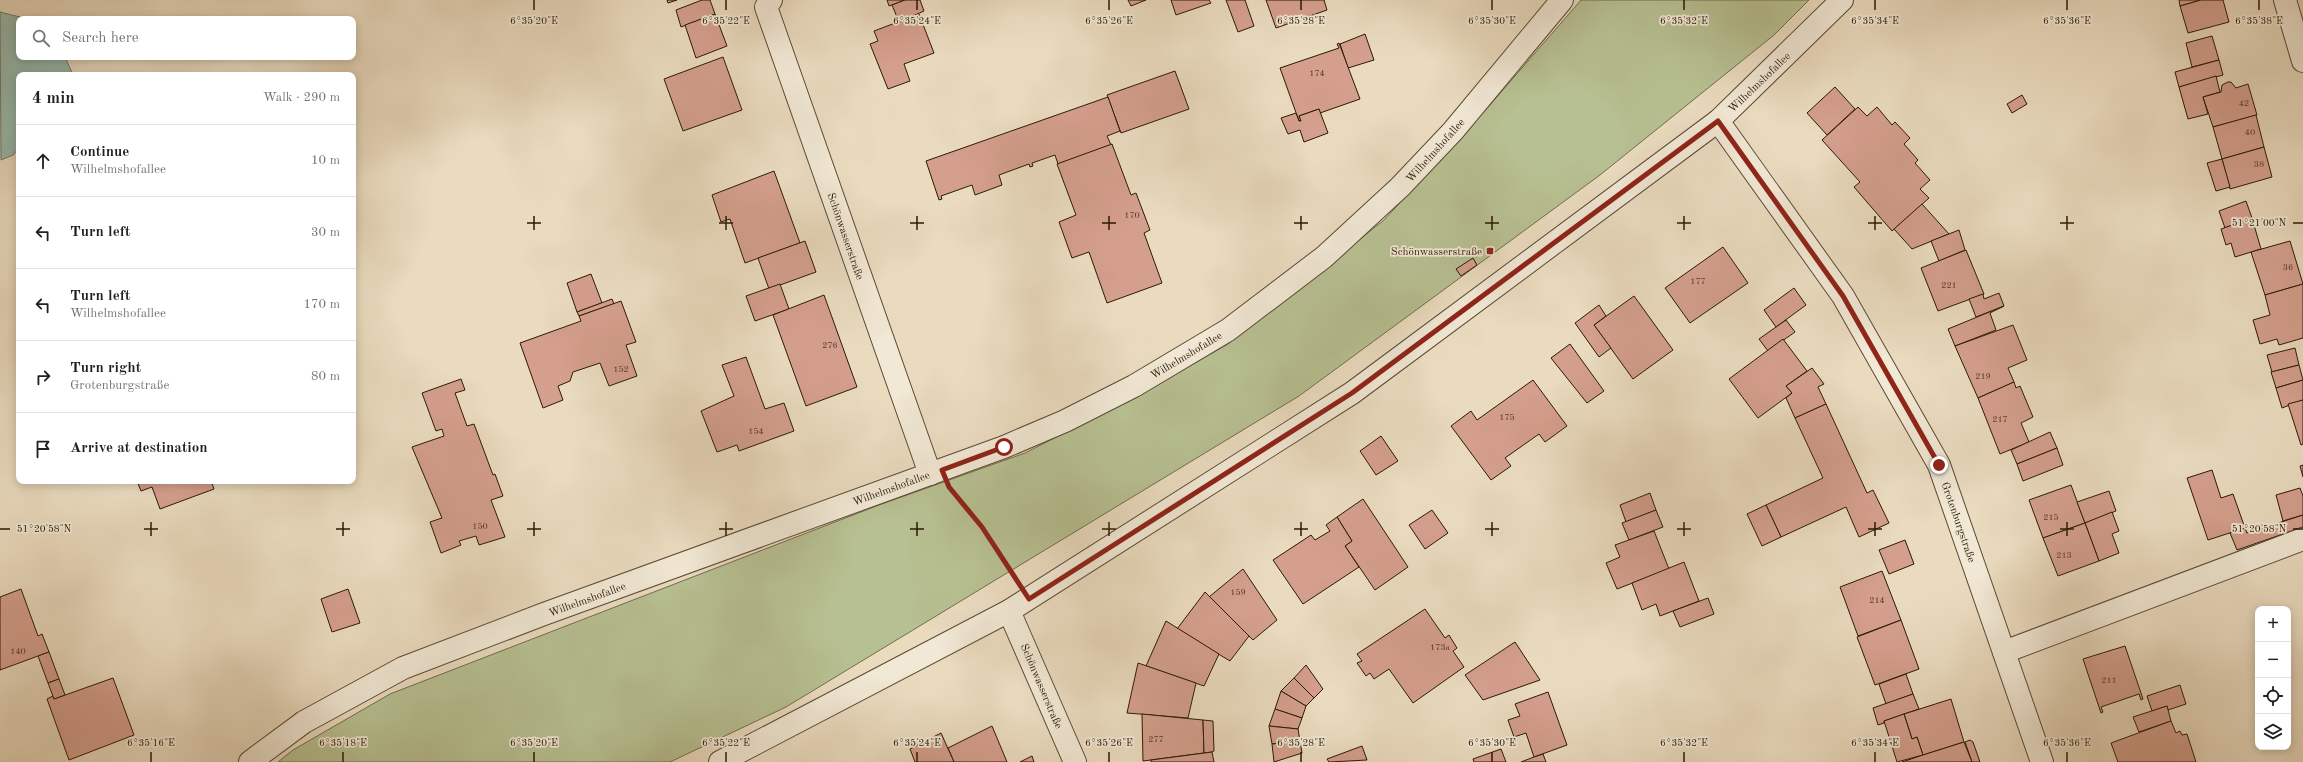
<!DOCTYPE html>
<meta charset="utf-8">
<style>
:root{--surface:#fff;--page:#f6f6f6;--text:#202124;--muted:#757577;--line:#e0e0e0}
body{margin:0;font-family:"Old Standard TT",serif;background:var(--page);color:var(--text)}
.controls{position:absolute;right:12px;bottom:12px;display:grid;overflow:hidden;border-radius:8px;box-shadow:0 2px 10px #0003}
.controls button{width:36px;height:36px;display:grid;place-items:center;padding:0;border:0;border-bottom:1px solid var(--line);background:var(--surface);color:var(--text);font:20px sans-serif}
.stop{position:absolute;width:12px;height:12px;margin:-9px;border:3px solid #8f2418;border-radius:50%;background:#fff}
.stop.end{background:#8f2418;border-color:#fff;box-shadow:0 1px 4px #0008}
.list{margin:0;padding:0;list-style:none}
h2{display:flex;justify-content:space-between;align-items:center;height:52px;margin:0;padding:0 16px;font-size:17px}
h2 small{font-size:13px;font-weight:400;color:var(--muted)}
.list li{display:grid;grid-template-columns:26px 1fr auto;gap:12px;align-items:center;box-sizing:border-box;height:72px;padding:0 16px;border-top:1px solid var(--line)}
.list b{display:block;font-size:15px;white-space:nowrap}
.list p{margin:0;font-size:13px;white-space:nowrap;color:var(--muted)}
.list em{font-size:13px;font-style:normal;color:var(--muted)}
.icon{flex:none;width:22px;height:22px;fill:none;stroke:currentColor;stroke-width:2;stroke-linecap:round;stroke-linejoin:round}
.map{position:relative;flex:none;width:2303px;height:762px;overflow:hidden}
.search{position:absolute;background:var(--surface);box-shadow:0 2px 10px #0003;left:16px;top:16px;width:340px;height:44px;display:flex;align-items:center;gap:10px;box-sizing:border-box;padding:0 14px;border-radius:8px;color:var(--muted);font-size:15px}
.panel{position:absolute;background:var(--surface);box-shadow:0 2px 10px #0003;left:16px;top:72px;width:340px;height:412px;border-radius:8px}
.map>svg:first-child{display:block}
.green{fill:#b7c092;stroke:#716c4c}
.water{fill:#98bbaf;stroke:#6c7a6b}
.building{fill:#d49f8d;stroke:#2b1905}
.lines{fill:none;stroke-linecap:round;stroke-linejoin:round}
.minor-casing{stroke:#5b4a34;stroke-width:24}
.path{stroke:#2b1905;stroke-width:2.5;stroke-dasharray:1 2;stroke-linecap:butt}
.minor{stroke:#f1e8d5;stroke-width:22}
.route{stroke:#8f2418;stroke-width:5}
.ticks{fill:none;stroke:#2b1905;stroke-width:1.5}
.poi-dot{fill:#8f2418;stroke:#f1e8d5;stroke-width:1.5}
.labels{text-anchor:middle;stroke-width:3.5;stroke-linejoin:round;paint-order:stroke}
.number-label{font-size:9px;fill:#553a27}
.street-label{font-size:11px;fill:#2b1905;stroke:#f1e8d5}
.poi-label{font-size:11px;fill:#2b1905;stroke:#f1e8d5;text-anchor:end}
.ticks-label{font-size:10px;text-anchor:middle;fill:#2b1905;stroke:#f1e8d5;stroke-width:3.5;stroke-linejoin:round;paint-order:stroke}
</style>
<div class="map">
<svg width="2303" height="762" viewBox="0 0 2303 762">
<rect width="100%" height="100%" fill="#eadbbf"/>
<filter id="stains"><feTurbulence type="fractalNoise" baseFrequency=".005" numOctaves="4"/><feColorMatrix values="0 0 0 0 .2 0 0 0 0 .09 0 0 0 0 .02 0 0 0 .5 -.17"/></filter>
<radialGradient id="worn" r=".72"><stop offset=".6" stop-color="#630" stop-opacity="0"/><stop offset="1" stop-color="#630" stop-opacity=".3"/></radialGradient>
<polygon class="green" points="1581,0 1809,0 1774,35 1600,175 1299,396 786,707 670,762 278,762 293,750 390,694 879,505 1025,453 1143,393 1228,344 1384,220 1489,106"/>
<polygon class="water" points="0,12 28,19 19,19 19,57 65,57 73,75 19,75 19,148 13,155 1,160"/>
<g class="building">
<polygon points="667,0 677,0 668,3"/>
<polygon points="702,0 710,0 715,14 681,27 676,10"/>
<polygon points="887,0 905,0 889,6"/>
<polygon points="905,0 920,0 924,11 899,22 892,5"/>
<polygon points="1128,0 1146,0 1131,6"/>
<polygon points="1171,0 1209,0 1211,3 1176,15"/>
<polygon points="1226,0 1245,0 1254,26 1238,32"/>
<polygon points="1266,0 1324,0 1327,10 1276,28"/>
<polygon points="2179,0 2201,0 2180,6"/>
<polygon points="2201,0 2223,0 2229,22 2188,33 2180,6"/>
<polygon points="715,14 727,46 696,58 685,25"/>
<polygon points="919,14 934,53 904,64 910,81 888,89 870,44 878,41 874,31"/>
<polygon points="1365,34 1374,60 1348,68 1340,44"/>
<polygon points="2212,36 2219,60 2192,67 2186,43"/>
<polygon points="1339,43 1360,99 1320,113 1319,109 1299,116 1301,121 1299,121 1280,68 1339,48 1337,44"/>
<polygon points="723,57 742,110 683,131 664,79"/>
<polygon points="2219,60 2223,75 2179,87 2175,72"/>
<polygon points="1175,71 1189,109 1121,133 1107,95"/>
<polygon points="2216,76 2220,92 2203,97 2208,114 2188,119 2179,87"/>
<polygon points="2228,82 2231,82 2236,88 2248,84 2257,115 2213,127 2203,97 2221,92 2222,85"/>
<polygon points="1835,87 1855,109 1827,135 1807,113"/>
<polygon points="2022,95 2027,104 2012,113 2007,104"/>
<polygon points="1108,97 1120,131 1107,136 1111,145 1058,164 1055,155 1032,163 1033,166 1030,167 1029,164 999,175 1002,185 975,195 972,185 941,196 942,199 939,200 926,161"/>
<polygon points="1858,107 1867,116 1877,107 1892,125 1895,122 1910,138 1904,144 1918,160 1915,163 1930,180 1920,189 1929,198 1892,231 1854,187 1860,182 1822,140"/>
<polygon points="1319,109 1328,133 1304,142 1300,130 1288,134 1281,118 1296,113 1299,121 1301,121 1299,116"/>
<polygon points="2256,115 2264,147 2222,159 2213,127"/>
<polygon points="1112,144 1131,195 1136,193 1150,230 1144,233 1162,283 1107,303 1089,252 1072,258 1059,222 1076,215 1057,164"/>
<polygon points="2264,147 2272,177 2230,189 2222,159"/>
<polygon points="2222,159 2230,187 2216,191 2207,163"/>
<polygon points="774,171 800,243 745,263 730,219 721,222 712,195"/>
<polygon points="2246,201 2252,218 2225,228 2219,211"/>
<polygon points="1922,204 1949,234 1912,249 1894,229"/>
<polygon points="2252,218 2261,249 2235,257 2231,243 2226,245 2221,229"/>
<polygon points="1959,230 1965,250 1939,261 1931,241"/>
<polygon points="805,241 816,272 769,289 758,258"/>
<polygon points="2290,241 2303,284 2265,295 2251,252"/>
<polygon points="1723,247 1748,283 1690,323 1665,288"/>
<polygon points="1966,250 1984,294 1938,311 1921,268"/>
<polygon points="1473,258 1477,265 1461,276 1456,269"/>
<polygon points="591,274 602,303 577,312 567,283"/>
<polygon points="780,284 789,309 755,321 746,296"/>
<polygon points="2303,284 2303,338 2279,345 2277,339 2260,344 2253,320 2270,315 2265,295"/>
<polygon points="1794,288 1806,305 1776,327 1764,310"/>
<polygon points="1999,293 2004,306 1976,317 1969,299 1983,294 1984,299"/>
<polygon points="824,295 857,387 806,406 773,315"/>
<polygon points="1634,296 1673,350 1633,379 1594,325"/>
<polygon points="612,299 614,304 579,316 577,312"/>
<polygon points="621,301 636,342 626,345 637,376 609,386 600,363 573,372 570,381 558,386 563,400 543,408 520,343 581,321 579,316"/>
<polygon points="1599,305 1606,316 1594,325 1611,348 1599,357 1575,323"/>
<polygon points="2004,306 1990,313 1996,330 1955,346 1948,329"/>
<polygon points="1786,320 1795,332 1768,351 1759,339"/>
<polygon points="2013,325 2027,360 2008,368 2014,382 1978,398 1955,346"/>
<polygon points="1783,339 1807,371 1786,386 1792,393 1758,418 1729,379"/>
<polygon points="1570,344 1604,391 1587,403 1551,358"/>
<polygon points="2295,348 2299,365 2272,372 2267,355"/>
<polygon points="746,357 765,409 784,403 794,431 739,451 737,445 717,452 701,411 734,396 722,365"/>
<polygon points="2299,365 2303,380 2276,388 2271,372"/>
<polygon points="1812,368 1824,384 1818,387 1826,404 1795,418 1786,398 1792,393 1786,386"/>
<polygon points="461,379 465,390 455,393 467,426 474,424 493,475 495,474 503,496 491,500 505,537 479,545 476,536 459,541 461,545 441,553 430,522 442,518 412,447 444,436 442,429 436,431 422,393"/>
<polygon points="1533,380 1567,426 1545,442 1539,434 1505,458 1511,466 1491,480 1451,426 1471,411 1477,420"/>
<polygon points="2303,380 2303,400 2282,408 2276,388"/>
<polygon points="2014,382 2016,388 2020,386 2033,417 2021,423 2029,442 2000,454 1978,398"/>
<polygon points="2303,400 2303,444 2301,445 2288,404"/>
<polygon points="1826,404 1867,493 1873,490 1889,523 1859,537 1846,507 1781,537 1766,505 1823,478 1795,418"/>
<polygon points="2050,432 2057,448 2017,464 2011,450"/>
<polygon points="1381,436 1398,461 1376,475 1360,451"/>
<polygon points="2057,448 2063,465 2023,481 2017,464"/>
<polygon points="2303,465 2303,477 2300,466"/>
<polygon points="2212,470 2221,498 2233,494 2245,528 2208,540 2187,478"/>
<polygon points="137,481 211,481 214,489 160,509 152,487 141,491"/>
<polygon points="2071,485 2085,523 2043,538 2029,500"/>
<polygon points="2300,488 2303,496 2303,515 2283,521 2276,495"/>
<polygon points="2109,491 2116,511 2085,523 2077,502"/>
<polygon points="1650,493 1656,510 1626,522 1620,505"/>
<polygon points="1363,499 1408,567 1375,590 1345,546 1352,541 1337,517"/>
<polygon points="1766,505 1781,537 1762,546 1747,514"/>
<polygon points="1432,510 1448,533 1425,549 1409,525"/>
<polygon points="1656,510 1663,527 1629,540 1622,523"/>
<polygon points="2112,512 2119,531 2112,534 2119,553 2099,561 2085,523"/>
<polygon points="2303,515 2303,527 2237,550 2230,533 2245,528 2247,533"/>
<polygon points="1337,517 1352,541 1345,546 1359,567 1303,604 1273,560 1311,535 1315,540 1330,531 1326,525"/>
<polygon points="2085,523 2099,561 2058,576 2043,538"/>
<polygon points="1654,531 1669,569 1617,589 1606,563 1620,557 1615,545"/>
<polygon points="1905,540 1914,564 1889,574 1879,550"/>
<polygon points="1684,562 1699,601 1660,616 1656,604 1642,610 1632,583"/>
<polygon points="1243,569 1277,620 1253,640 1209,597"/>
<polygon points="1882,571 1901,620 1858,636 1840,587"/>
<polygon points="21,589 38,636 42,634 49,652 0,670 0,597"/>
<polygon points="348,589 360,623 332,632 321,599"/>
<polygon points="1205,592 1249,636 1230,661 1177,629"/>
<polygon points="1708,598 1714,614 1680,627 1673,611"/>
<polygon points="1425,609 1445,638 1449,635 1457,648 1453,651 1464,667 1413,703 1389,669 1374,679 1370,673 1366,676 1357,663 1362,661 1357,654"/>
<polygon points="1901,620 1919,669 1875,685 1857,637"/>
<polygon points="1166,621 1219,654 1204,686 1146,666"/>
<polygon points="1515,642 1540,680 1483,700 1465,675"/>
<polygon points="2125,646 2143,699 2141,700 2139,694 2101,707 2103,712 2101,713 2083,659"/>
<polygon points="49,652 59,679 48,683 38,656"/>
<polygon points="1138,663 1196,683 1188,718 1127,713"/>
<polygon points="1306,665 1323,689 1314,698 1294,678"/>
<polygon points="1906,674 1913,694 1886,704 1879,684"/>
<polygon points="113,678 134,735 69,760 47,699 53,696 54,699"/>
<polygon points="1294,678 1314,698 1306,706 1281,691"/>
<polygon points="59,679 65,695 54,699 48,683"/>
<polygon points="2180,685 2186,704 2168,710 2167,706 2152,711 2147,696"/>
<polygon points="1281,691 1306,706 1302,718 1275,709"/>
<polygon points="1548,692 1567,745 1534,757 1526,733 1514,737 1508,720 1520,716 1515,704"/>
<polygon points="1913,694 1919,709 1884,721 1884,723 1878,725 1873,708"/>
<polygon points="1951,699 1964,742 1923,755 1917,737 1912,739 1904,714"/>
<polygon points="2167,706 2171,721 2139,732 2133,717"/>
<polygon points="1275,709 1302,718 1298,729 1269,726"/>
<polygon points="1142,714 1203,720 1204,753 1143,761"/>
<polygon points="1904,714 1912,739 1917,737 1923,755 1897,762 1884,721"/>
<polygon points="1203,720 1213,721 1214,751 1212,752 1204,753"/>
<polygon points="2171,721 2176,733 2180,731 2182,735 2187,734 2196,762 2118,762 2111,743"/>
<polygon points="992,726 1007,762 954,762 948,748"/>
<polygon points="1269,726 1298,729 1300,741 1272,744"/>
<polygon points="941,733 954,762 915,762 910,749"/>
<polygon points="1970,740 1973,742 1980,762 1972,762 1965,742"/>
<polygon points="1300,741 1302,753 1274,762 1272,744"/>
<polygon points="1964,742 1972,762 1902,762 1923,755"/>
<polygon points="1362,746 1367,760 1329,762 1327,759"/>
<polygon points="1501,749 1506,762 1474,762 1473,759"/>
<polygon points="1212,752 1214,762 1151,762 1151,760"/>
<polygon points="1543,754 1546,762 1521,762 1534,757"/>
<polygon points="1032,756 1034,762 1020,762"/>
</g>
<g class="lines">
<g class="minor-casing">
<g id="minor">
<polyline points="771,0 766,7 930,474"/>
<polyline points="2285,0 2303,61"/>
<polyline points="1718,121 1843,296 1939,465 2042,762"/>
<polyline points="1009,611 1075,762"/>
<polyline points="2004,652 2303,539"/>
<polyline points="250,762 304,722 403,668 544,614 1004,447 1065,421 1134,386 1228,330 1324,257 1400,187 1453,131 1562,0"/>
<polyline points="720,762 1009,611 1352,393 1718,121 1842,0"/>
</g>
</g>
<polyline class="path" points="956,495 983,527 1014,574"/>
<use href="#minor" class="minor"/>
</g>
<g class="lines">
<polyline class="route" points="1004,447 942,470 949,487 982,527 1029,599 1352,393 1718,121 1843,296 1939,465"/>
</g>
<path class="ticks" d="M534 0V10M726 0V10M917 0V10M1109 0V10M1301 0V10M1492 0V10M1684 0V10M1875 0V10M2067 0V10M2259 0V10M534 216V230M726 216V230M917 216V230M1109 216V230M1301 216V230M1492 216V230M1684 216V230M1875 216V230M2067 216V230M527 223H541M719 223H733M910 223H924M1102 223H1116M1294 223H1308M1485 223H1499M1677 223H1691M1868 223H1882M2060 223H2074M2293 223H2303M151 522V536M343 522V536M534 522V536M726 522V536M917 522V536M1109 522V536M1301 522V536M1492 522V536M1684 522V536M1875 522V536M2067 522V536M0 529H10M144 529H158M336 529H350M527 529H541M719 529H733M910 529H924M1102 529H1116M1294 529H1308M1485 529H1499M1677 529H1691M1868 529H1882M2060 529H2074M2293 529H2303M151 752V762M343 752V762M534 752V762M726 752V762M917 752V762M1109 752V762M1301 752V762M1492 752V762M1684 752V762M1875 752V762M2067 752V762"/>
<rect class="poi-dot" x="1486" y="247" width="8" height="8" rx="2"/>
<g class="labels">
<g class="number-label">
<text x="1317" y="76">174</text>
<text x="2244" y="106">42</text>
<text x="2250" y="135">40</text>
<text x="2259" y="167">38</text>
<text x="1132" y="218">170</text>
<text x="2288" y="270">36</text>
<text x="1698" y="284">177</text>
<text x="1949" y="288">221</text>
<text x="830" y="348">276</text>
<text x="621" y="372">152</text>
<text x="1983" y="379">219</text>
<text x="1507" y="420">175</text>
<text x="2000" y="422">217</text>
<text x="756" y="434">154</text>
<text x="2051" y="520">215</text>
<text x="480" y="529">150</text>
<text x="2064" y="558">213</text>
<text x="1238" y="595">159</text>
<text x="1877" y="603">214</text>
<text x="1440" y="650">173a</text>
<text x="18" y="654">140</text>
<text x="2109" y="683">211</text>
<text x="1156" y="742">277</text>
</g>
<g class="street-label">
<text transform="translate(1759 82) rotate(-44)" y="4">Wilhelmshofallee</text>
<text transform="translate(1435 150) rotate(-48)" y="4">Wilhelmshofallee</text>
<text transform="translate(846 236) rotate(71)" y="4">Schönwasserstraße</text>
<text transform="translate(1186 355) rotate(-31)" y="4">Wilhelmshofallee</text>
<text transform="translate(891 488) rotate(-20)" y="4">Wilhelmshofallee</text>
<text transform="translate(1959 522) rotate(71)" y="4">Grotenburgstraße</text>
<text transform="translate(587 599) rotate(-20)" y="4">Wilhelmshofallee</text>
<text transform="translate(1042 686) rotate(67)" y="4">Schönwasserstraße</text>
</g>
<g class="poi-label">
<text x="1482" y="255">Schönwasserstraße</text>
</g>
</g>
<g class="ticks-label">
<text x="534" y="24">6°35'20"E</text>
<text x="726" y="24">6°35'22"E</text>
<text x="917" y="24">6°35'24"E</text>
<text x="1109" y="24">6°35'26"E</text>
<text x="1301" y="24">6°35'28"E</text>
<text x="1492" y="24">6°35'30"E</text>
<text x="1684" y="24">6°35'32"E</text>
<text x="1875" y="24">6°35'34"E</text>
<text x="2067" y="24">6°35'36"E</text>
<text x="2259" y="24">6°35'38"E</text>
<text x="2259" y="226">51°21'00"N</text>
<text x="44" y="532">51°20'58"N</text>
<text x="2259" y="532">51°20'58"N</text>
<text x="151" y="746">6°35'16"E</text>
<text x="343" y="746">6°35'18"E</text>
<text x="534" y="746">6°35'20"E</text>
<text x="726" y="746">6°35'22"E</text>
<text x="917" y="746">6°35'24"E</text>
<text x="1109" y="746">6°35'26"E</text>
<text x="1301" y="746">6°35'28"E</text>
<text x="1492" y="746">6°35'30"E</text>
<text x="1684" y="746">6°35'32"E</text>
<text x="1875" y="746">6°35'34"E</text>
<text x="2067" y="746">6°35'36"E</text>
</g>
<rect width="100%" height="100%" filter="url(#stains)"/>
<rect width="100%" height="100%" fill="url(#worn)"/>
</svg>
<div class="controls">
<button>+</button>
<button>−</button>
<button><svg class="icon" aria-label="locate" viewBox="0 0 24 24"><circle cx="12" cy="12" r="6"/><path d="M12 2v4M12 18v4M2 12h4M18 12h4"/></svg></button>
<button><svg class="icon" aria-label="layers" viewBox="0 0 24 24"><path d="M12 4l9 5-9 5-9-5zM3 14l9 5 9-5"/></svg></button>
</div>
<div class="stop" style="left:1004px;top:447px"></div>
<div class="stop end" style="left:1939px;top:465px"></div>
<div class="search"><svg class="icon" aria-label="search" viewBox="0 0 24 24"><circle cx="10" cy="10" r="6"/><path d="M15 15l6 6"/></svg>Search here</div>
<section class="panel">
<h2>4 min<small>Walk · 290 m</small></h2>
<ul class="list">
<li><svg class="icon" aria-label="ahead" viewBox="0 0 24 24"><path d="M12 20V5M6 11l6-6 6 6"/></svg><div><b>Continue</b><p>Wilhelmshofallee</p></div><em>10 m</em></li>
<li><svg class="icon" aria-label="left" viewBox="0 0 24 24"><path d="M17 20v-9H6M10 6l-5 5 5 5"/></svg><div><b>Turn left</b></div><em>30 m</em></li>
<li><svg class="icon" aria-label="left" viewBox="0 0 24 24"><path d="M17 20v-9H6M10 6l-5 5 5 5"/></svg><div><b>Turn left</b><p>Wilhelmshofallee</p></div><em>170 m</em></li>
<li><svg class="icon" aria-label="right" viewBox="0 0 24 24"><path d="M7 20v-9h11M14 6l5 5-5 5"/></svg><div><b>Turn right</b><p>Grotenburgstraße</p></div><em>80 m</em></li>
<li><svg class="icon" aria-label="arrive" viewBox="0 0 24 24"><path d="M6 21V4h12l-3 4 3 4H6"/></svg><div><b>Arrive at destination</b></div></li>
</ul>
</section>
</div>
